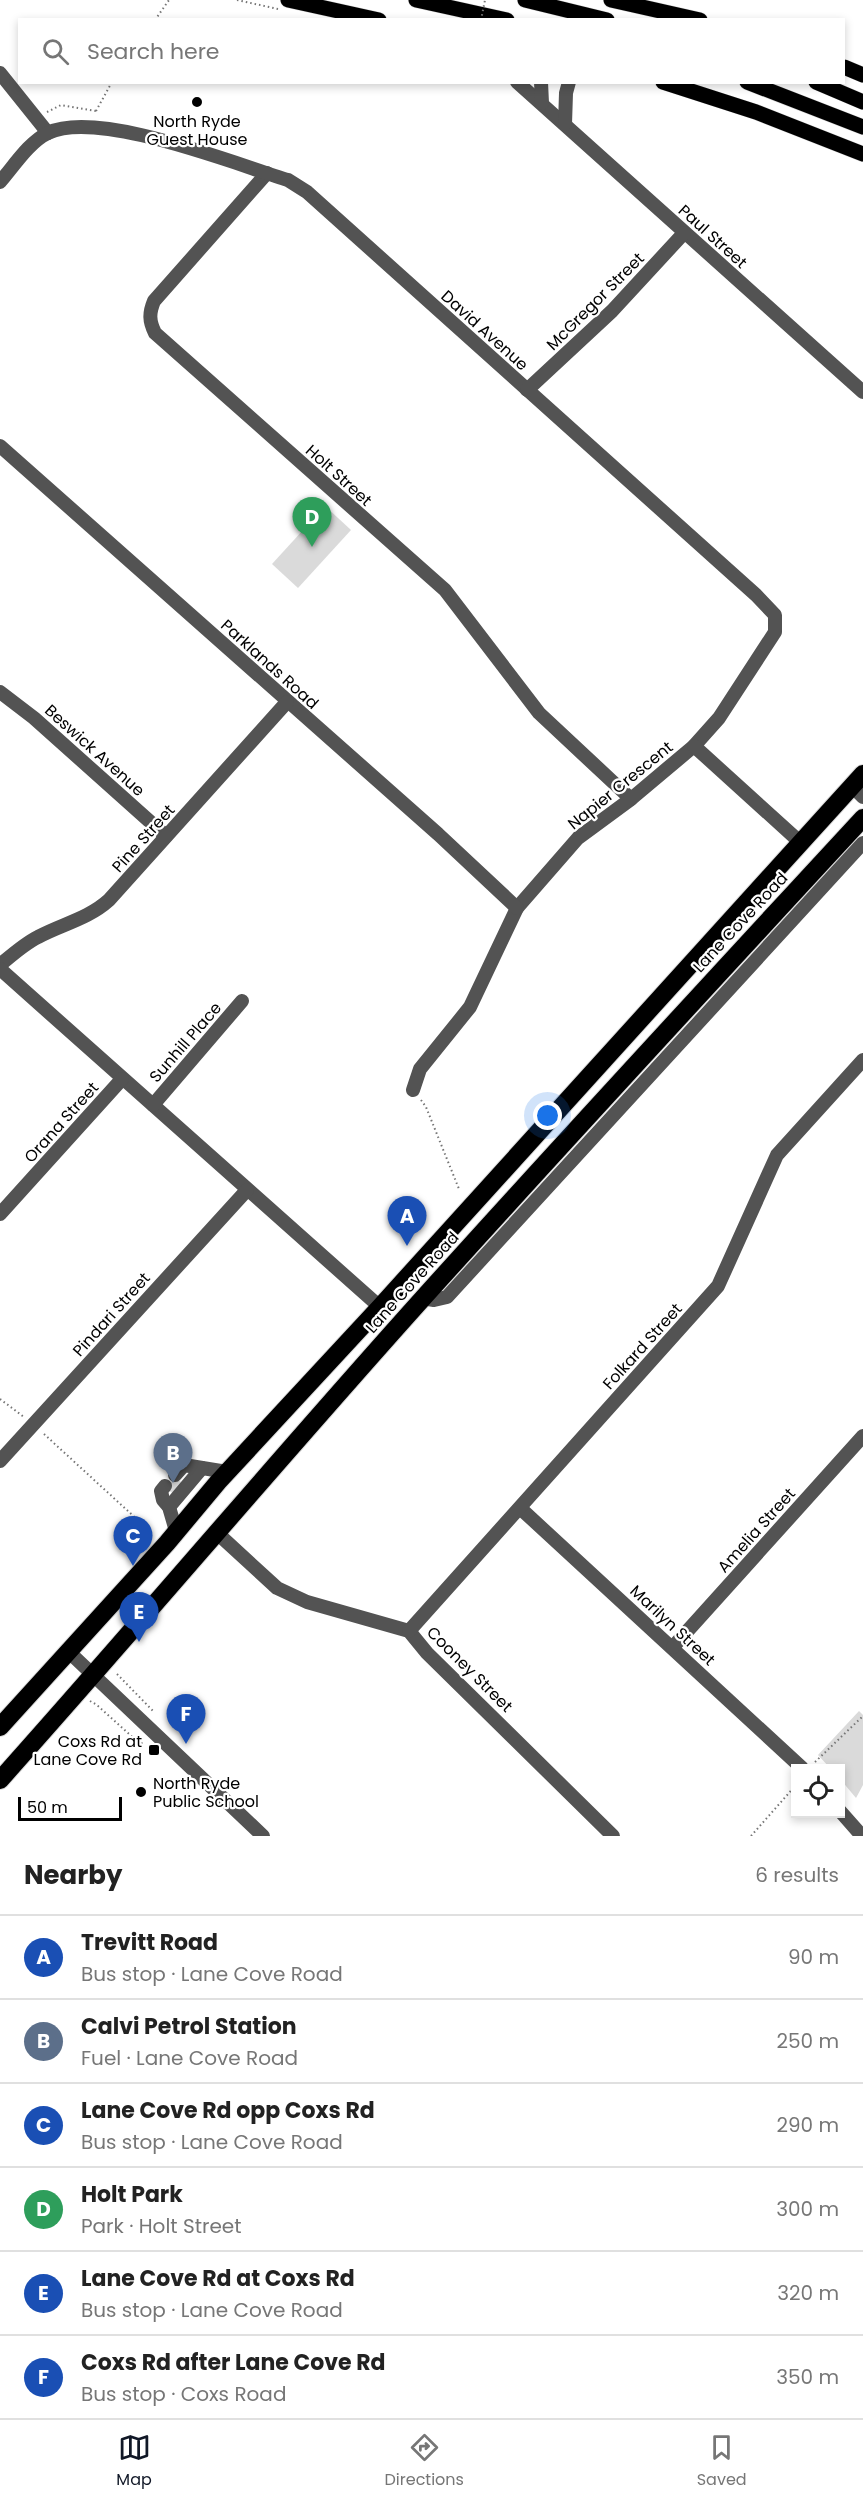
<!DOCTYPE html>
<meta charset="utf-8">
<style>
:root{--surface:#fff;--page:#f6f6f6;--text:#222;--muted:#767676;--line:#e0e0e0;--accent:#111827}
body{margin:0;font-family:Poppins,sans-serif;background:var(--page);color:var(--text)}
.controls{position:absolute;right:18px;bottom:18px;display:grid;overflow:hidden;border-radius:0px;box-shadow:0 3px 9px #0003}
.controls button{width:54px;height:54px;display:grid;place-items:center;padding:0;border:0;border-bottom:2px solid var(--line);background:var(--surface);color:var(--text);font:30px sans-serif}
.scale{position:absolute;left:18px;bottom:15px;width:104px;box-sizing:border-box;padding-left:6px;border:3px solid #000;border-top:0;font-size:16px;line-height:21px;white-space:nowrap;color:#000;-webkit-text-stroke:4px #fff;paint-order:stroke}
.you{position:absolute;left:548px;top:1116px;width:21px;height:21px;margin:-15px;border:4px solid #fff;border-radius:50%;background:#1a73e8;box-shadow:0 0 0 9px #1a73e833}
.badge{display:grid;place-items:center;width:39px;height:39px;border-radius:50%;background:var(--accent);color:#fff;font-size:20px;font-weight:700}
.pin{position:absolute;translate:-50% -50px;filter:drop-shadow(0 2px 3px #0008)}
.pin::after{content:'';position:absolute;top:32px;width:21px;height:18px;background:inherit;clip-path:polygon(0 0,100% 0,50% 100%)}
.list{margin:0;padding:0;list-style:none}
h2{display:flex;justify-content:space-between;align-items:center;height:78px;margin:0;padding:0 24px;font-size:26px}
h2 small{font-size:20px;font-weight:400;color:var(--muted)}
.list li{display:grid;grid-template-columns:39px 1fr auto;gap:18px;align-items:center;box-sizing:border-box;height:84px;padding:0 24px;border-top:2px solid var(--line)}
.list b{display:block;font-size:22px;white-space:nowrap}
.list p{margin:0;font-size:20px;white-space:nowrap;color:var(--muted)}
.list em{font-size:20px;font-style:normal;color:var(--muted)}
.icon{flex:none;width:33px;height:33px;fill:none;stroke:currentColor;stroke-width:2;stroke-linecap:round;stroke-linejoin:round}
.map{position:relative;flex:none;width:863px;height:1836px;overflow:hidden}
.search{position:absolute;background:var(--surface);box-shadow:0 3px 9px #0003;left:18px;right:18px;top:18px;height:66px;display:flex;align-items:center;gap:15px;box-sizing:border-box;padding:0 21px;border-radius:0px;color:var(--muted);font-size:22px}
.sheet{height:582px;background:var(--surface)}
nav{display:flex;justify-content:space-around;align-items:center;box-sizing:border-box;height:84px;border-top:2px solid var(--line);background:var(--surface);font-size:16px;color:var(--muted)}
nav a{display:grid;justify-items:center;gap:3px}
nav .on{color:var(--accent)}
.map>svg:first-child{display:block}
.green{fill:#dadada}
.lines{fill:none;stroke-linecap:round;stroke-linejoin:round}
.minor-tunnel{stroke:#d9d9d9;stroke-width:14;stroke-dasharray:14 7;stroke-linecap:butt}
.major-casing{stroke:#dbdbdb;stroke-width:16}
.highway-casing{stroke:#dbdbdb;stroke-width:20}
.path{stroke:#757575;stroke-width:2;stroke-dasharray:1.5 3;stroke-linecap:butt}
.minor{stroke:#535353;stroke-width:14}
.major{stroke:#000;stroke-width:15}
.highway{stroke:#000;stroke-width:18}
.path-bridge{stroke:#757575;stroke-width:2;stroke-dasharray:1.5 3;stroke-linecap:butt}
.poi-dot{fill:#000;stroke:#fff;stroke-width:2}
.labels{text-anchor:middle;stroke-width:4.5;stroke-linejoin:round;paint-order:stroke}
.poi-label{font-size:16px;fill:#000;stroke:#fff}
.street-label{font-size:16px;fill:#000;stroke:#fff}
</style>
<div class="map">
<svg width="863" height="1836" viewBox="0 0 863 1836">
<rect width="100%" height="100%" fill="#fff"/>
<g class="green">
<polygon points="325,506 351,530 298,588 272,564"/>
<polygon points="859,1711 863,1715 863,1785 856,1798 841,1780 840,1768 830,1768 818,1755"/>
</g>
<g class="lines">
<polyline class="minor-tunnel" points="171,1492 181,1480"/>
<g class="major-casing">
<g id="major">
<polyline points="288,0 379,20"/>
<polyline points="416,0 507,20"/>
<polyline points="525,0 607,20"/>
<polyline points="611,0 700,20"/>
<polyline points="844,67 863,75"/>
<polyline points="663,82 756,112 863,154"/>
<polyline points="747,82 863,127"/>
<polyline points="816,82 863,102"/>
</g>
</g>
<g class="highway-casing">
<g id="highway">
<polyline points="0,1727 167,1543 218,1482 380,1307 863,774"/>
<path d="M0 1780C143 1620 281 1456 424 1297 569 1136 716 977 863 818"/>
</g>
</g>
<g class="path">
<polyline points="237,0 278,9"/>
<polyline points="155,20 169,0"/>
<polyline points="96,111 112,82"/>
<polyline points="47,112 61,105 96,111"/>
<polyline points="421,1100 426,1107 459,1189"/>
<polyline points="0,1399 24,1417"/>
<polyline points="44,1434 153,1534"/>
<polyline points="117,1674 154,1712"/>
<polyline points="90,1701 97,1705 140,1744 145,1741"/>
<polyline points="815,1762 863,1716"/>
<polyline points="751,1836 796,1785"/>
</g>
<g class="minor">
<polyline points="0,73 48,133"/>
<polyline points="517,82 863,392"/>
<polyline points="541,82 542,103"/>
<polyline points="565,124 566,93 569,82"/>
<path d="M267 173 154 301C149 313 149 321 155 333L445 590 539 713 631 799"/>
<path d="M0 182C14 166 29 142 48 133 98 109 235 164 288 180L307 192 756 595 775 615V632L719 718 694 746 631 799 578 838 517 908 470 1007 420 1069 413 1090"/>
<polyline points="527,390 612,311 684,233"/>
<polyline points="0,446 438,834 517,908"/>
<polyline points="0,692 34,718 166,836"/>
<polyline points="694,746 801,843"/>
<polyline points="852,786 863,797"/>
<path d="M0 965C12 955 24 944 38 937 62 924 88 919 109 900L287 702"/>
<polyline points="0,969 380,1307"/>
<polyline points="153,1105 242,1001"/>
<polyline points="0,1214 122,1079"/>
<polyline points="423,1298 434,1300 447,1297 863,843"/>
<polyline points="0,1461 247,1190"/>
<polyline points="175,1475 184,1465 227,1472"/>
<polyline points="165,1486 161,1491 163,1500 169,1507 176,1531"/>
<polyline points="169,1507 202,1468"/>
<polyline points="520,1508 802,1768"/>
<polyline points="216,1532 277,1588 307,1602 409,1631 427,1653 613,1836"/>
<polyline points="409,1631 718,1286 777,1155 863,1060"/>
<polyline points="673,1647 863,1436"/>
<polyline points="69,1652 263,1836"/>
<polyline points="840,1811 862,1836"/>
</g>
<use href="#major" class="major"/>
<use href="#highway" class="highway"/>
<polyline class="path-bridge" points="481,20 485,0"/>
</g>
<g class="poi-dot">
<circle cx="197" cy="102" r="6"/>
<rect x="148" y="1744" width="12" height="12" rx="3"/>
<circle cx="141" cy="1792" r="6"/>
</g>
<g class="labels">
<g class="poi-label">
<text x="197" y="127">North Ryde<tspan x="197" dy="18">Guest House</tspan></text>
<text x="142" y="1747" text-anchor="end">Coxs Rd at<tspan x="142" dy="18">Lane Cove Rd</tspan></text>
<text x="153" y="1789" text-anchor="start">North Ryde<tspan x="153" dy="18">Public School</tspan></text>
</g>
<g class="street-label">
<text transform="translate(713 236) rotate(42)" y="6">Paul Street</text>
<text transform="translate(595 301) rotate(-45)" y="6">McGregor Street</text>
<text transform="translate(485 330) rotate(42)" y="6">David Avenue</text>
<text transform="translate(339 475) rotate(42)" y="6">Holt Street</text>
<text transform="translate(270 664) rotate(42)" y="6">Parklands Road</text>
<text transform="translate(95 750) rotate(42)" y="6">Beswick Avenue</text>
<text transform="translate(620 785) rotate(-39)" y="6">Napier Crescent</text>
<text transform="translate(143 838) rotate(-48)" y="6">Pine Street</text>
<text transform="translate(740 922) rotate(-47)" y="6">Lane Cove Road</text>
<text transform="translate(185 1042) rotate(-49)" y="6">Sunhill Place</text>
<text transform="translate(61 1122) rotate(-48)" y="6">Orana Street</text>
<text transform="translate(412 1282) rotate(-48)" y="6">Lane Cove Road</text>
<text transform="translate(111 1314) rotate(-48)" y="6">Pindari Street</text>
<text transform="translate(642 1346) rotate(-48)" y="6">Folkard Street</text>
<text transform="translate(756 1530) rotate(-48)" y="6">Amelia Street</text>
<text transform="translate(673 1625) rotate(43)" y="6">Marilyn Street</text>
<text transform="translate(470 1669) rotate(45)" y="6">Cooney Street</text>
</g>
</g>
</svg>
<div class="controls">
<button><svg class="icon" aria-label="locate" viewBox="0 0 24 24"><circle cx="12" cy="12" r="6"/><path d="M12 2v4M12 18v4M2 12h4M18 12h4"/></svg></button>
</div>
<div class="scale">50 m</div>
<div class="you"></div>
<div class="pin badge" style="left:407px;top:1246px;background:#1a4fb4">A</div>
<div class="pin badge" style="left:173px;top:1483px;background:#5c6f8a">B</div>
<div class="pin badge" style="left:133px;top:1566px;background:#1a4fb4">C</div>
<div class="pin badge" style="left:312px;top:547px;background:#2e9e5b">D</div>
<div class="pin badge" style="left:139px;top:1642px;background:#1a4fb4">E</div>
<div class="pin badge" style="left:186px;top:1744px;background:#1a4fb4">F</div>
<div class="search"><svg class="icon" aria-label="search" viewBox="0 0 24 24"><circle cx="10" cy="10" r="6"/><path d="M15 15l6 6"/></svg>Search here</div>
</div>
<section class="sheet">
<h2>Nearby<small>6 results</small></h2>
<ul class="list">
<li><span class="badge" style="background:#1a4fb4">A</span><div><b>Trevitt Road</b><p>Bus stop · Lane Cove Road</p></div><em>90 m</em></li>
<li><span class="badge" style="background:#5c6f8a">B</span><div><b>Calvi Petrol Station</b><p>Fuel · Lane Cove Road</p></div><em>250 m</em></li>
<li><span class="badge" style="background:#1a4fb4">C</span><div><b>Lane Cove Rd opp Coxs Rd</b><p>Bus stop · Lane Cove Road</p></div><em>290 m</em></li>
<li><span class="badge" style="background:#2e9e5b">D</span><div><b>Holt Park</b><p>Park · Holt Street</p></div><em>300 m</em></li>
<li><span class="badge" style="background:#1a4fb4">E</span><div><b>Lane Cove Rd at Coxs Rd</b><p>Bus stop · Lane Cove Road</p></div><em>320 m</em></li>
<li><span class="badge" style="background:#1a4fb4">F</span><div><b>Coxs Rd after Lane Cove Rd</b><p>Bus stop · Coxs Road</p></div><em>350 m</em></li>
</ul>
</section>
<nav>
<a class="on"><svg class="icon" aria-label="map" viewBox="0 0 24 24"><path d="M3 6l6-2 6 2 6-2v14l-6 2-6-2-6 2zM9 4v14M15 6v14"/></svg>Map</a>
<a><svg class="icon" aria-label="directions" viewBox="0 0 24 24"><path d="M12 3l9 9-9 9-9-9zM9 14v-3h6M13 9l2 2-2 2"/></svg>Directions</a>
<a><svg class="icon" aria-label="saved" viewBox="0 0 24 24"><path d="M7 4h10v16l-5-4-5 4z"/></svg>Saved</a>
</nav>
